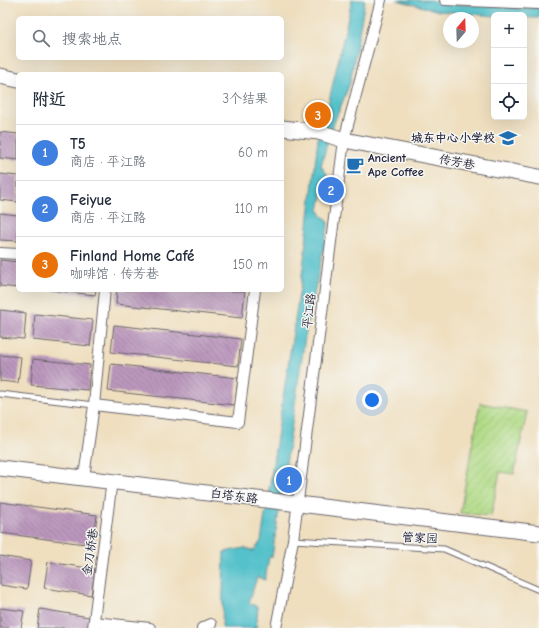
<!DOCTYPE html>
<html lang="zh">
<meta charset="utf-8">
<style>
:root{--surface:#fff;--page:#f2f2f3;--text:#1f2937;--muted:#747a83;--line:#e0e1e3;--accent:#7c3aed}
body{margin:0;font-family:"Comic Neue","LXGW WenKai TC",sans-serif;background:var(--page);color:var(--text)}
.controls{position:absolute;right:12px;top:12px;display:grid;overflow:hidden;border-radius:6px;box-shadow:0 4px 16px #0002}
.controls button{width:36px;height:36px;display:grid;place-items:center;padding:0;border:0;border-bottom:1px solid var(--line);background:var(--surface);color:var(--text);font:20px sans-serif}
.compass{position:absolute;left:443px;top:12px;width:36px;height:36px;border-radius:50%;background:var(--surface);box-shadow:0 4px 16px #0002;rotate:19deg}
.you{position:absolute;left:372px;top:400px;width:14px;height:14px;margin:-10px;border:3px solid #fff;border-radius:50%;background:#1a73e8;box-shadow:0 0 0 6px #1a73e833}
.badge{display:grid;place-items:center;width:26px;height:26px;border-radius:50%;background:var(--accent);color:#fff;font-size:13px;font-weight:700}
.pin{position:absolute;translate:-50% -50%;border:2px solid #fff;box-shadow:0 1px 4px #0006}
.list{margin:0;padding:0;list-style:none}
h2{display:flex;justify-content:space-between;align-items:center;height:52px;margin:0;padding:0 16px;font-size:17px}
h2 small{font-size:13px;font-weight:400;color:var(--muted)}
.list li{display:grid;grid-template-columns:26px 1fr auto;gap:12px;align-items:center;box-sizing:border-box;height:56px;padding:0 16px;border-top:1px solid var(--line)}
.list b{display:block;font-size:15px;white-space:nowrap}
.list p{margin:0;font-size:13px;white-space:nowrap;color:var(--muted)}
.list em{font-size:13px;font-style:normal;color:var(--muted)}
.icon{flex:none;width:22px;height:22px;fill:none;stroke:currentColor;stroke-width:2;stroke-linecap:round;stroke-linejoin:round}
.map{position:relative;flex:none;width:539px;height:628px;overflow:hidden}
.search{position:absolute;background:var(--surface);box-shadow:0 4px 16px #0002;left:16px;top:16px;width:268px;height:44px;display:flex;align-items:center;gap:10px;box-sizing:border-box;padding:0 14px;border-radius:6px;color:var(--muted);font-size:15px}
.panel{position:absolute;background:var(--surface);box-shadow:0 4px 16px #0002;left:16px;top:72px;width:268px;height:220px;border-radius:6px}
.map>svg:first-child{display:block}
.garden{fill:url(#garden-furrows);stroke:#697e60}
.water{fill:#54c1ca;stroke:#3b7282}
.building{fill:url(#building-back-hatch)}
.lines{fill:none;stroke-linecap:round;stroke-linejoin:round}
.lane-casing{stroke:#6a6469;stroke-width:7}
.street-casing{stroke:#6a6469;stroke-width:12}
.secondary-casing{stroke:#6a6469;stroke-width:17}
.lane{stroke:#fff;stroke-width:5}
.street{stroke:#fff;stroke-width:10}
.secondary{stroke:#fff;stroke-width:15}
.labels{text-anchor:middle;stroke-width:3;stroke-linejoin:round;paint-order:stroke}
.poi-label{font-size:12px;font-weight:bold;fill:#22223b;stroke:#f6f6f2;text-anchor:end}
.street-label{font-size:12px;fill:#22223b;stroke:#f6f6f2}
</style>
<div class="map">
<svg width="539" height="628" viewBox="0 0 539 628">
<defs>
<pattern id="garden-furrows" width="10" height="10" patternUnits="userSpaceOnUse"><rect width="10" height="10" fill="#b0da85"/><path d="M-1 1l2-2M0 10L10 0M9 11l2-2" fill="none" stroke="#97bb74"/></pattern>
<pattern id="building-back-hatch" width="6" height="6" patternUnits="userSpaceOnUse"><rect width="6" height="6" fill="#bb97bd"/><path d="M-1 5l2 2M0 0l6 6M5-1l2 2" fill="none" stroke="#987b9b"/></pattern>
</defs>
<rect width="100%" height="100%" fill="#f6f6f2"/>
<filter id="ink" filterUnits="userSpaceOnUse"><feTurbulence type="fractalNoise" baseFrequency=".025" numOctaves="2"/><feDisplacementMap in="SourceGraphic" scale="8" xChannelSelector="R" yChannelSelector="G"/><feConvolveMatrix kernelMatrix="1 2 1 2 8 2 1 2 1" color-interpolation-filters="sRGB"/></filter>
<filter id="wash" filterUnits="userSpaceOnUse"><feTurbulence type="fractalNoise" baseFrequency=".012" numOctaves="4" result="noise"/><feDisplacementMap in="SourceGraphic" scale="16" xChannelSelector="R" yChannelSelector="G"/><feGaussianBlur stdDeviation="0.9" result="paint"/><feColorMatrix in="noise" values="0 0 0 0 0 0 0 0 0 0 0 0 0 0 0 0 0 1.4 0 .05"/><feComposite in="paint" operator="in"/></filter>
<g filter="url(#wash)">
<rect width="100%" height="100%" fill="#efdfbf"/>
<polygon class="garden" points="480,403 527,412 514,474 500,472 491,516 460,513"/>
<g class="water">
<polygon points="352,0 365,0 350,83 329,136 321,166 327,174 319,210 322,216 328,220 328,227 305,337 272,557 269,557 265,580 257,577 249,603 258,607 256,628 222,628 224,552 244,548 254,551 261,541 303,268 318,139 323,127"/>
<polygon points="397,0 430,0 446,4 539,8 539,18 524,18 524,15 494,16 439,11"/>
</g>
<g id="blocks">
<g class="building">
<polygon points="0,132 18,134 18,160 0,158"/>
<polygon points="0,174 18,176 18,202 0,200"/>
<polygon points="0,213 18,215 18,241 0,240"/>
<polygon points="0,260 18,262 18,288 0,286"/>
<polygon points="50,290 96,290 95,295"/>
<polygon points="117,290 245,291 242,318 116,304"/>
<polygon points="0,310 26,313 24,339 0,337"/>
<polygon points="35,314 93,320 90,346 33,340"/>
<polygon points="114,325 241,339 238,366 111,352"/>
<polygon points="0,355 21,357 18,383 0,381"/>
<polygon points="33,359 90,365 88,390 31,385"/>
<polygon points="111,364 238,378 235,405 108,391"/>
<polygon points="0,502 97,515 93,545 0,533"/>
<polygon points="0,556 31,561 27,589 0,585"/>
<polygon points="48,562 95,569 91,595 44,588"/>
<polygon points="0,608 24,611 21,628 0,628"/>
<polygon points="40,609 89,617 88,628 37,628"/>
</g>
</g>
</g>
<g filter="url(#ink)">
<use href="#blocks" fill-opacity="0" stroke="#6a6469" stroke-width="1"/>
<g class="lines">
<g class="lane-casing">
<g id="lane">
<polyline points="0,394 94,405"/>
<polyline points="293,540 444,549 539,590"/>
</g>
</g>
<g class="street-casing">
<g id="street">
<polyline points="445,0 539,4"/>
<polyline points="0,253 18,254"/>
<polyline points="94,405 238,422 255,290"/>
<polyline points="84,477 94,405 105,290"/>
<polyline points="94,622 150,628"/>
<polyline points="93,628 112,480"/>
<polyline points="202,628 211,624"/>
<polyline points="276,628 293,540 344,140 381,0"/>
</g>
</g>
<g class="secondary-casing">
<g id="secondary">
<polyline points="0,76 18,80"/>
<polyline points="282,128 319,132 344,140 539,177"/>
<polyline points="0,468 539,533"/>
</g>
</g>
<use href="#lane" class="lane"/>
<use href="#street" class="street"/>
<use href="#secondary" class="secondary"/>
</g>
</g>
<defs>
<g id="school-bare" transform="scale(1.38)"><path d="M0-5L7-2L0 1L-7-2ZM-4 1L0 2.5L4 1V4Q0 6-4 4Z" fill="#1f6fb2" stroke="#f6f6f2" stroke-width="2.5" paint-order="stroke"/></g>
<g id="cafe-bare" transform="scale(1.38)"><path d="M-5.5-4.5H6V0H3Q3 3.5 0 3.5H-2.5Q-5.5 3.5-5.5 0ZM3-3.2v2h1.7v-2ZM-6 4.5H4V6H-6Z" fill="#1f6fb2" stroke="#f6f6f2" stroke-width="2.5" paint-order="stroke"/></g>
</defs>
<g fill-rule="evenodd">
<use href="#school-bare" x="508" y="138"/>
<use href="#cafe-bare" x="355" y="165"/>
</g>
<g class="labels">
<g class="poi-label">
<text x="495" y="142">城东中心小学校</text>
<text x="368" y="162" text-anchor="start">Ancient<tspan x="368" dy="14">Ape Coffee</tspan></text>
</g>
<g class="street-label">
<text transform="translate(457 162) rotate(11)" y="4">传芳巷</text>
<text transform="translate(309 311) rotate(-83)" y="4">平江路</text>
<text transform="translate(234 496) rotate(7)" y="4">白塔东路</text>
<text transform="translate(420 538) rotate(3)" y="4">管家园</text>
<text transform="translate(90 552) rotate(-82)" y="4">金刀桥巷</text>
</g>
</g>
</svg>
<div class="controls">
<button>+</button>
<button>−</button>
<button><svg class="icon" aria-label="locate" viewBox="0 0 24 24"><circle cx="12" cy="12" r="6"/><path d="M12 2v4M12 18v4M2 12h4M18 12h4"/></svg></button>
</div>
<svg class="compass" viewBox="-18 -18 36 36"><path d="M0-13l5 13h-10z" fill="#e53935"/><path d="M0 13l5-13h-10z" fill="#747a83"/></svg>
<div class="you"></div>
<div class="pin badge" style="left:289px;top:480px;background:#3f7fe0">1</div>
<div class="pin badge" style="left:331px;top:190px;background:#3f7fe0">2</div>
<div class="pin badge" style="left:318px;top:115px;background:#e8710a">3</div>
<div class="search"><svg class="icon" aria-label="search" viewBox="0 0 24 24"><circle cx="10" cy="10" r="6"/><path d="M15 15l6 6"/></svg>搜索地点</div>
<section class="panel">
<h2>附近<small>3个结果</small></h2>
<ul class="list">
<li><span class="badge" style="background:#3f7fe0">1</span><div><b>T5</b><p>商店 · 平江路</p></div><em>60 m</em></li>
<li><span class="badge" style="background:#3f7fe0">2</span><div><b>Feiyue</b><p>商店 · 平江路</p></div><em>110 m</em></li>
<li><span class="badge" style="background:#e8710a">3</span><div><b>Finland Home Café</b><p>咖啡馆 · 传芳巷</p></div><em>150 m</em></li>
</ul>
</section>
</div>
